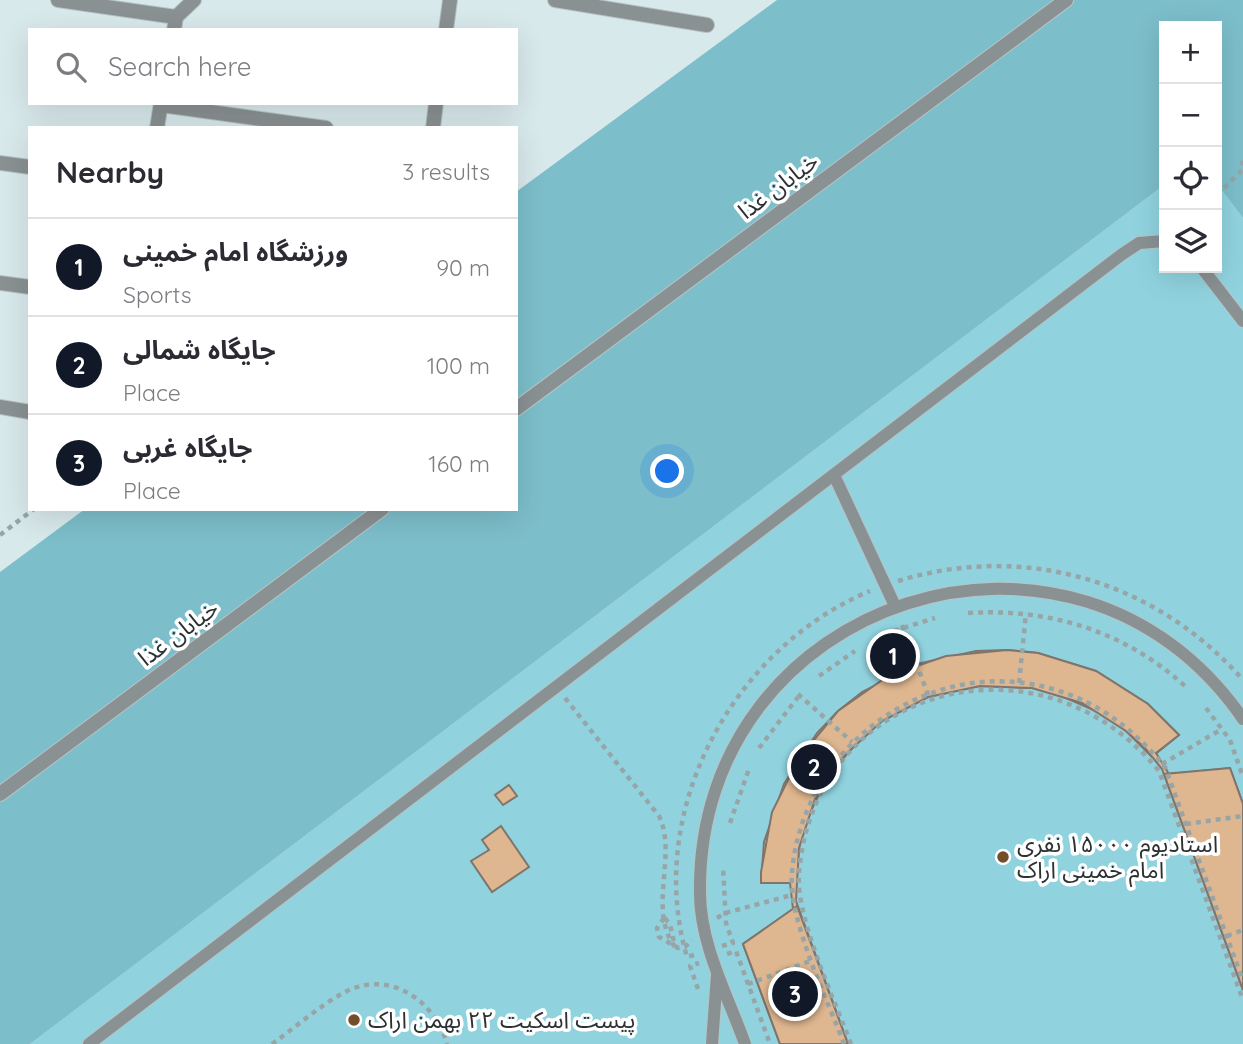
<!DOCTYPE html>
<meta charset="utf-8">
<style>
:root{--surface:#fff;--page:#f2f2f3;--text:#2b2b33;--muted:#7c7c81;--line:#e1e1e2;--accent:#111827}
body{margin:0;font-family:Quicksand,"Noto Sans Arabic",sans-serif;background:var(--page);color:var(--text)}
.controls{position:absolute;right:21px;top:21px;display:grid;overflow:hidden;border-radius:0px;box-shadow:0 7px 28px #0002}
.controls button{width:63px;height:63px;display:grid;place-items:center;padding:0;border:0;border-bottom:2px solid var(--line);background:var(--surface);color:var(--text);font:35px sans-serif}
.you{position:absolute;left:668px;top:472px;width:24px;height:24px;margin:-18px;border:5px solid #fff;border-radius:50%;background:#1a73e8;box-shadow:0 0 0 10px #1a73e833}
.badge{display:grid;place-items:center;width:46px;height:46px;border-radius:50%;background:var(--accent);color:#fff;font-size:23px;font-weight:700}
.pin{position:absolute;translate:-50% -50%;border:4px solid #fff;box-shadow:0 2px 7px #0006}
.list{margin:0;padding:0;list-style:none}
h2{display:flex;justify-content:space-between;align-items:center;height:91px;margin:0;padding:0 28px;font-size:30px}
h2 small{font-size:23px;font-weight:400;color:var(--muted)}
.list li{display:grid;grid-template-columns:46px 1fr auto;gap:21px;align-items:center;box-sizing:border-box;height:98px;padding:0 28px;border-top:2px solid var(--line)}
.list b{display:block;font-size:26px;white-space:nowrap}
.list p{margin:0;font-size:23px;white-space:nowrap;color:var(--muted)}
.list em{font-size:23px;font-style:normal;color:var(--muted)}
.icon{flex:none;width:38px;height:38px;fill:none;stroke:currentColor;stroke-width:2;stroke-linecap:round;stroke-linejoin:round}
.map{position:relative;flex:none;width:1243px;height:1044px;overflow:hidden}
.search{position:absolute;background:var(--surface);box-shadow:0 7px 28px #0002;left:28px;top:28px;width:490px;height:77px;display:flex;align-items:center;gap:18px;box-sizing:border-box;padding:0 24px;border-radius:0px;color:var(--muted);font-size:26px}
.panel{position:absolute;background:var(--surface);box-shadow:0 7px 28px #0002;left:28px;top:126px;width:490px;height:385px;border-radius:0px}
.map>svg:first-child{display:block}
.green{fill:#90d3df}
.forest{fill:#7cbeca}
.building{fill:#deb68f;stroke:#7f756c;stroke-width:2}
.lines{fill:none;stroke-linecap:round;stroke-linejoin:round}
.service-casing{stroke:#b6c4c7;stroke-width:14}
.pedestrian-casing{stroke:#b6c4c7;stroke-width:16}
.minor-casing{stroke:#b6c4c7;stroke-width:16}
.tertiary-casing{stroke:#b6c4c7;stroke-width:16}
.path{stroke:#98a5a7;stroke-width:4.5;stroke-dasharray:5 5;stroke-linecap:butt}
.service{stroke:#8a9192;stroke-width:12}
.pedestrian{stroke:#8a9192;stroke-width:14}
.minor{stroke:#8a9192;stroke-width:14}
.tertiary{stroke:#8a9192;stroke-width:14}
.poi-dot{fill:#724f28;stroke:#fff;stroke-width:2.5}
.labels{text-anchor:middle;stroke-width:7;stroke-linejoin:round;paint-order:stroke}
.street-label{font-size:23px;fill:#2c3233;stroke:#fff}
.poi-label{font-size:23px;fill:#2c3233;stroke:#fff;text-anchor:start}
</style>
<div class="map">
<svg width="1243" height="1044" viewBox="0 0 1243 1044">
<rect width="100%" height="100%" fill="#d8e9ec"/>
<polygon class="green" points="1217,184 1243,218 1243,1044 30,1044 1164,185 1164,268 1217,268"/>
<polygon class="forest" points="777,0 1243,0 1243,218 1217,184 1217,26 1164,26 1164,185 30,1044 0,1044 0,572 85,509 516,509 516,192"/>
<g class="building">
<polygon points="1007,650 1038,653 1096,671 1148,704 1179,735 1152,757 1126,731 1105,715 1057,694 1032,688 980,686 928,697 882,721 862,737 828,776 805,823 799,848 796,883 761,883 764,842 784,784 817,733 838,711 862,692 917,664 976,651"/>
<polygon points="1007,650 1038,653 1096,671 1148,704 1179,735 1156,753 1169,774 1230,768 1243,804 1243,990 1162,769 1145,748 1126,731 1082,703 1032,688 980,686 928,697 882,721 844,756 815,799 799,848 796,901 848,1044 780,1044 743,944 793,909 790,883 761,883 761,872 772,812 799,758 838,711 888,676 946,656"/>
<polygon points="1230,768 1243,804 1243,990 1164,774"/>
<polygon points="509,785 517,796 503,805 495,795"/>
<polygon points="501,826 529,867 492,892 471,861 489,850 482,840"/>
<polygon points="797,906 848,1044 780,1044 743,944"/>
</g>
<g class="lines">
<g class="service-casing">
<g id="service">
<polyline points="1202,268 1243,321"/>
<polyline points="834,475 895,606"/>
<polyline points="89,1044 1121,255 1139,243 1164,241"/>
<polyline points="712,1044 717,975"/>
<path d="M745 1044C728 996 700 945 700 893 696 597 1075 475 1243 719"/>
</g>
</g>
<g class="pedestrian-casing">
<g id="pedestrian">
<polyline points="516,409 1066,0"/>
<polyline points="0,794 382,509"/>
</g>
</g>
<g class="minor-casing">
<g id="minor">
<polyline points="58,0 176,17"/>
<polyline points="555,0 707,25"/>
<polyline points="446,30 450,0"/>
<polyline points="161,105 326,128"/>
<polyline points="433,128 436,103"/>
<polyline points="0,163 30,167"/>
<polyline points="0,407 30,412"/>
</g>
</g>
<g class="tertiary-casing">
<g id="tertiary">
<polyline points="174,30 176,17 194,0"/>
<polyline points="157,128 161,103"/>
<polyline points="0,283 30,287"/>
</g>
</g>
<g class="path">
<polyline points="1217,195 1242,170 1243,160"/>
<polyline points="0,535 34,509"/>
<path d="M898 581C1025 542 1156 581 1243 680"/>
<path d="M968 613C1050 608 1124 631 1185 686"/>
<polyline points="902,625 930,700"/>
<polyline points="894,631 935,618"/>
<polyline points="819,676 855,651"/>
<polyline points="1019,683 1026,613"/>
<polyline points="798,694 852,742"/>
<path d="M565 698 659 816C678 855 647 909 675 947"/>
<polyline points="1206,708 1230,740 1243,777"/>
<polyline points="759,748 798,697"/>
<polyline points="1162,764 1222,729"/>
<polyline points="730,823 749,769"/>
<polyline points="1186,824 1243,816"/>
<polyline points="664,918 657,928 659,937 678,948 685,947 692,940"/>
<polyline points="665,918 670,925 674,942"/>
<polyline points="717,918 725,913 792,895"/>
<polyline points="1227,936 1243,930"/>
<polyline points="722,946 733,943 726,923 723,866"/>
<polyline points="727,954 736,951 770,1044"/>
<path d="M694 955 687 957C644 811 733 648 870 591"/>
<polyline points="748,984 813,960"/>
<polyline points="698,989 690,966 699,963"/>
<path d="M272 1044C296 1027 320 1005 347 991 391 970 435 1001 447 1044"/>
<path d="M844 1044C827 998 788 920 792 873 802 744 934 650 1059 691 1103 705 1136 732 1165 767L1243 981"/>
<path d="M851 1044C835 1001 795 916 799 873 814 684 1041 626 1159 771L1243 1000"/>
</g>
<use href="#service" class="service"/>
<use href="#pedestrian" class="pedestrian"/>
<use href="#minor" class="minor"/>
<use href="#tertiary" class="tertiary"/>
</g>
<g class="poi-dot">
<circle cx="1003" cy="857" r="7"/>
<circle cx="354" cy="1020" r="7"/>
</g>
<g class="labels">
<g class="street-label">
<text transform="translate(778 186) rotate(-37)" y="8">خیابان غذا</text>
<text transform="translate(178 633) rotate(-37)" y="8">خیابان غذا</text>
</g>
<g class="poi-label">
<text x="1017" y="852">استادیوم ۱۵۰۰۰ نفری<tspan x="1017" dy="26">امام خمینی اراک</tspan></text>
<text x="368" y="1028">پیست اسکیت ۲۲ بهمن اراک</text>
</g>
</g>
</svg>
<div class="controls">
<button>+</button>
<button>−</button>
<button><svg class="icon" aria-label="locate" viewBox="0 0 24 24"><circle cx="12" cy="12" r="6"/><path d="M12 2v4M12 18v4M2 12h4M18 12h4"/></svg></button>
<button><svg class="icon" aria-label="layers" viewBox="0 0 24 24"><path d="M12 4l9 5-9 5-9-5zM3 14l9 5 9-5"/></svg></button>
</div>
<div class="you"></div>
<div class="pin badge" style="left:893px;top:656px">1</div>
<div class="pin badge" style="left:814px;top:767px">2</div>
<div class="pin badge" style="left:795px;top:994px">3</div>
<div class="search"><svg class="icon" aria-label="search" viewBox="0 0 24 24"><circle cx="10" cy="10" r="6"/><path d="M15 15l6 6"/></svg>Search here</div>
<section class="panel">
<h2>Nearby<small>3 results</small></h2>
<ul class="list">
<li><span class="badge">1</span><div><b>ورزشگاه امام خمینی</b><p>Sports</p></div><em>90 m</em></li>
<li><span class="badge">2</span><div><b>جایگاه شمالی</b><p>Place</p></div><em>100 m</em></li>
<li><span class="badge">3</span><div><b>جایگاه غربی</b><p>Place</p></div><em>160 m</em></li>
</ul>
</section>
</div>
